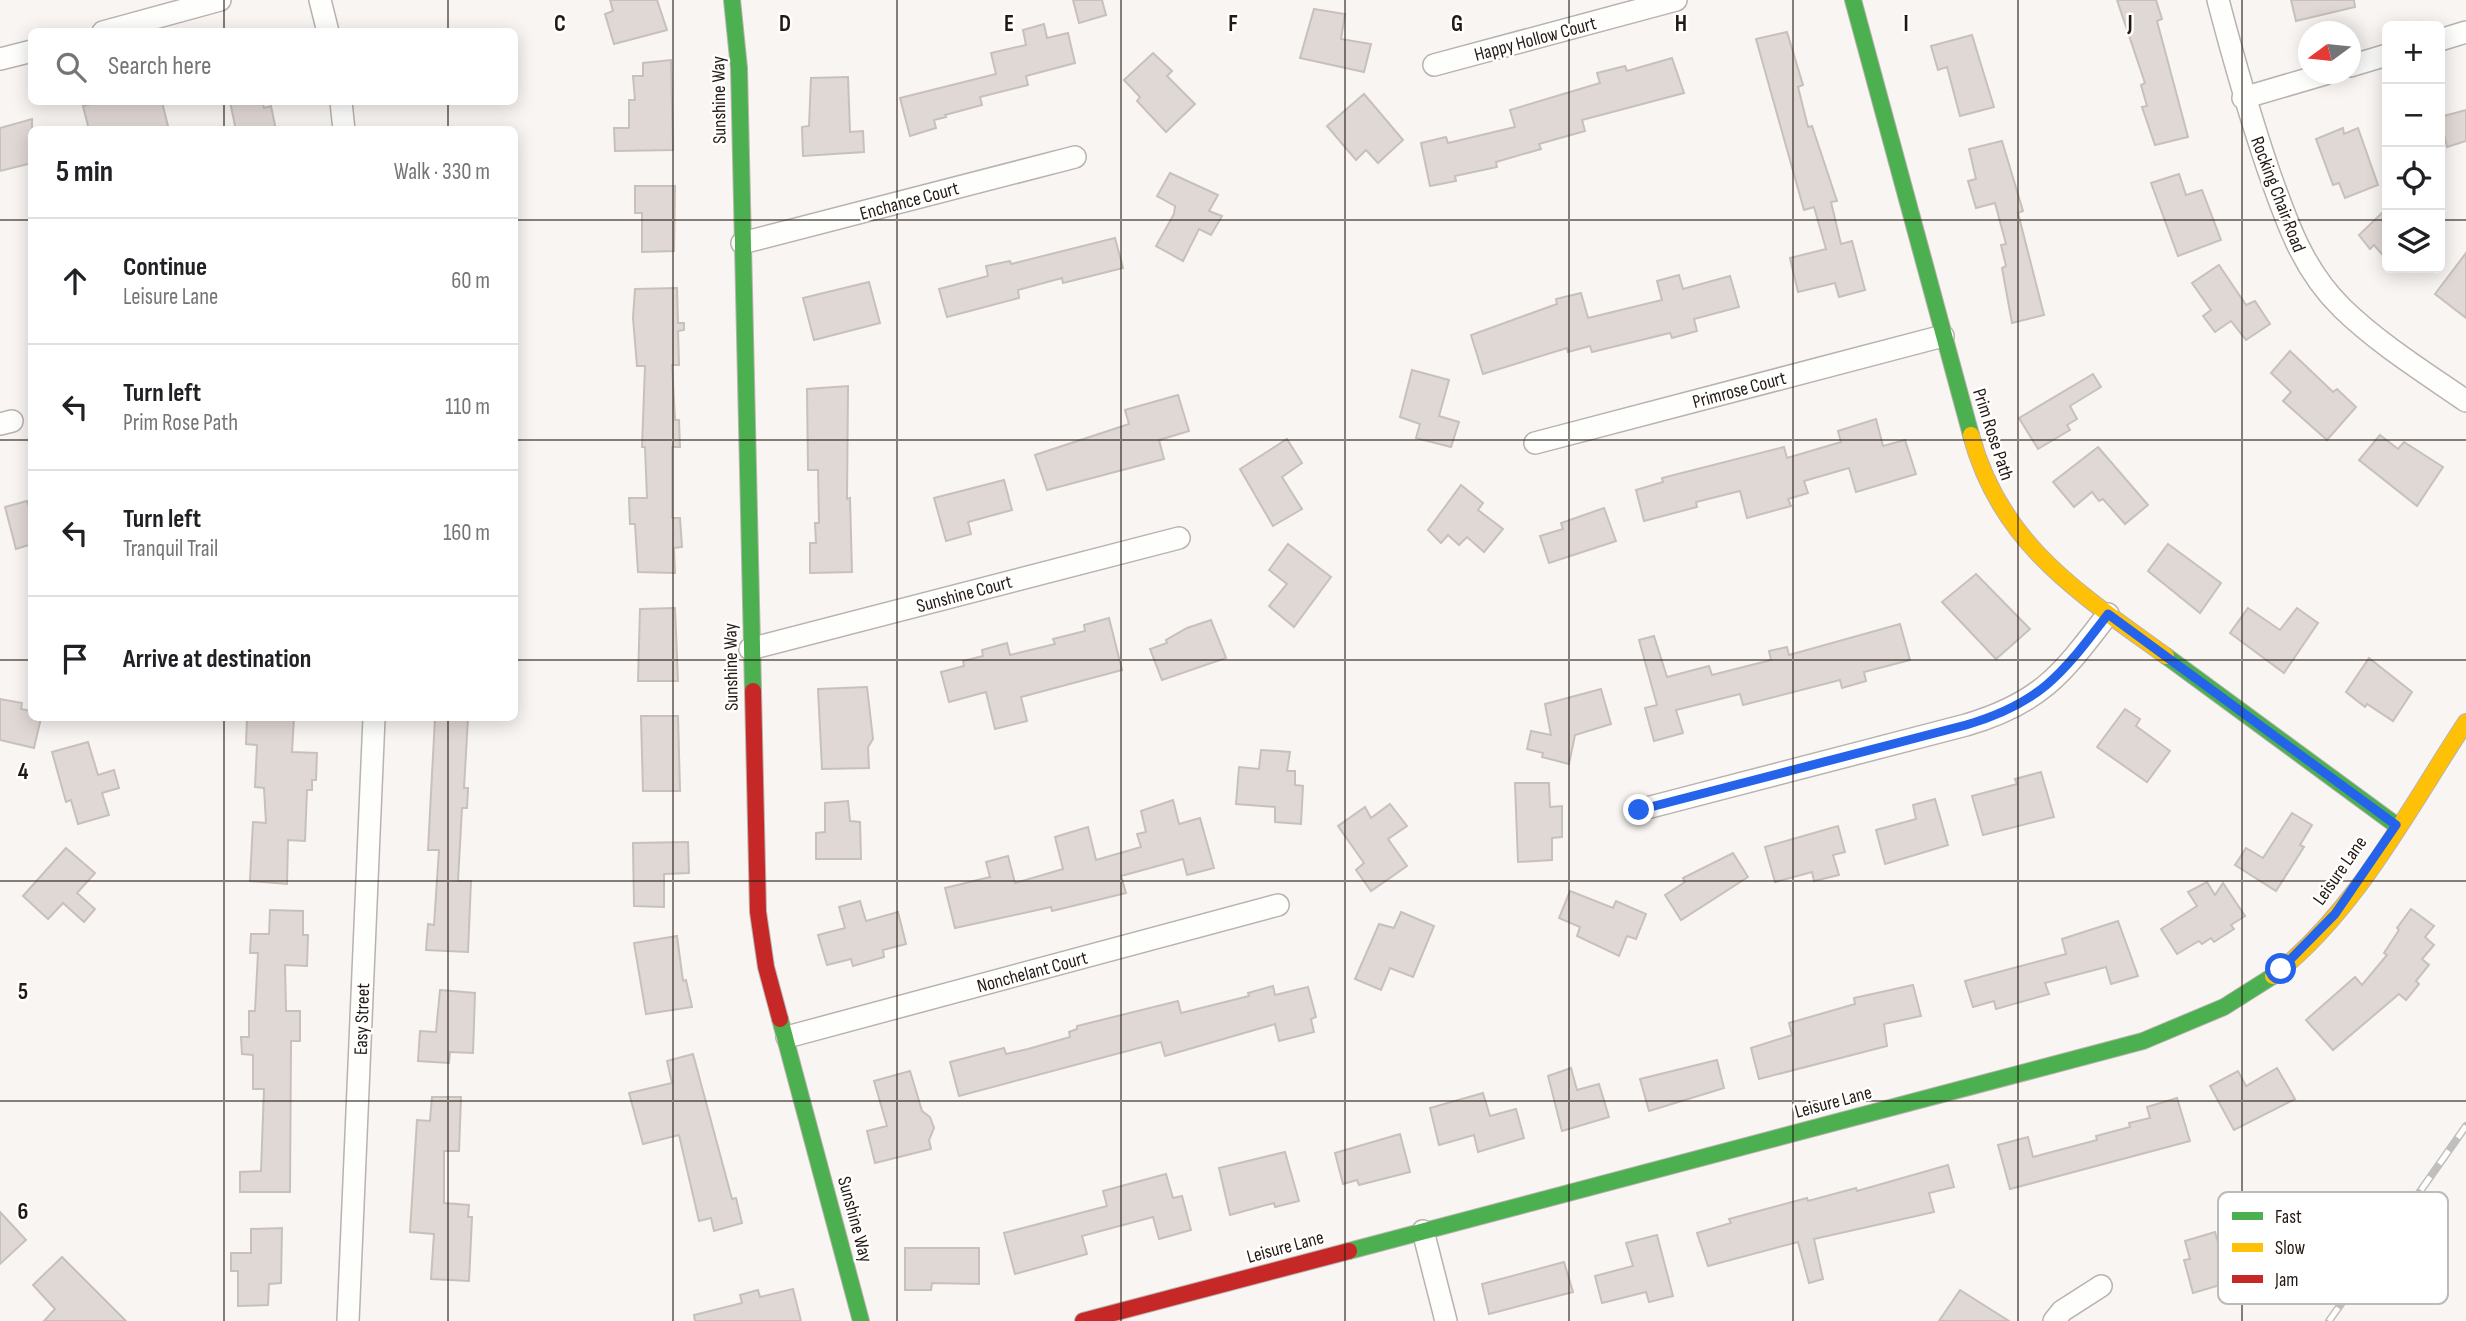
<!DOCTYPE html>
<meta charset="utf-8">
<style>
:root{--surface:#fff;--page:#f2f2f2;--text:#202124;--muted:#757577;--line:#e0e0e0}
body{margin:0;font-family:"Sofia Sans Condensed",sans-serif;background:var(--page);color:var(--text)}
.controls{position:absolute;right:21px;top:21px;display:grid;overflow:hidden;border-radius:10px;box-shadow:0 4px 18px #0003}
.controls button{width:63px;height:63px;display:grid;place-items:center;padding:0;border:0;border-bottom:2px solid var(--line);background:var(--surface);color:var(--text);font:35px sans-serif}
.compass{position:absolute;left:2298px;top:21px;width:63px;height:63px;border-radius:50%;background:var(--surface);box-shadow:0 4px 18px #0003;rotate:255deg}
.stop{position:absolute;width:21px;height:21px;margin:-16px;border:5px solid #2563eb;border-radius:50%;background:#fff}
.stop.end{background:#2563eb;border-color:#fff;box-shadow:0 2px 7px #0008}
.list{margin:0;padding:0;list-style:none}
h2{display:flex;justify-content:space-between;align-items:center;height:91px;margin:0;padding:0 28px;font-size:30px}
h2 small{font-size:23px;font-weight:400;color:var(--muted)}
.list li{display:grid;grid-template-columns:46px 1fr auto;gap:21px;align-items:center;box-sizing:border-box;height:126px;padding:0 28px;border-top:2px solid var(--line)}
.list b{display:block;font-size:26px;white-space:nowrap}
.list p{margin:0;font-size:23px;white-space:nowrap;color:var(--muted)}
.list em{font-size:23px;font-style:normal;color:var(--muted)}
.icon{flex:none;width:38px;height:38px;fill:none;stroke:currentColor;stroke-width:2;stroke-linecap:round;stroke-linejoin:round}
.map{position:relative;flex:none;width:2466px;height:1321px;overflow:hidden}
.search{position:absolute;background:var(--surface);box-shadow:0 4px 18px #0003;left:28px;top:28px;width:490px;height:77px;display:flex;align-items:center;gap:18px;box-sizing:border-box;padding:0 24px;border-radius:10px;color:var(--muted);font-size:26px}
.panel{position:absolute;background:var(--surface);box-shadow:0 4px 18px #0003;left:28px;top:126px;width:490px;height:595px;border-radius:10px}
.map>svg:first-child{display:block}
.building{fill:#e0d8d4;stroke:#c7c0bb;stroke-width:2}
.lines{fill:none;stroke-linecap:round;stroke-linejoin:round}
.street-casing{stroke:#b9b2ae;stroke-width:24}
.fast-casing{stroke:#b9b2ae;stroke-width:18}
.slow-casing{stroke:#b9b2ae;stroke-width:18}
.jam-casing{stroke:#b9b2ae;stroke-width:18}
.street{stroke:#fefefd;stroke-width:21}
.fast{stroke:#4caf50;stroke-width:16}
.slow{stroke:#ffc107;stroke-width:16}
.jam{stroke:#c62828;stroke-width:16}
.rail-casing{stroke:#c0bfbd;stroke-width:8}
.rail{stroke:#fff;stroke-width:5;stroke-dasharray:16;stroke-linecap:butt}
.route{stroke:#2563eb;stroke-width:9}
.grid{fill:none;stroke:#241912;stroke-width:2;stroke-opacity:0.55}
.labels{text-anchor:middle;stroke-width:5;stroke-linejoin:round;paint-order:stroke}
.street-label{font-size:19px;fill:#241912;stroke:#fff}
.key{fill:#fff;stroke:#bdbab8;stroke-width:2}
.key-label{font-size:19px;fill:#241912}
.grid-label{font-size:23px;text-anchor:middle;font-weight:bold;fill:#241912;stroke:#fff;stroke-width:5;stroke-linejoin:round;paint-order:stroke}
</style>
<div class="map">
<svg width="2466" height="1321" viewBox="0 0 2466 1321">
<rect width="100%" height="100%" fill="#f9f5f3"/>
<g class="building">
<polygon points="610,0 657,0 667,30 614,44 605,14 613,11"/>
<polygon points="1073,0 1102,0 1106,15 1079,23"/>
<polygon points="2117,0 2156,0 2162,19 2157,21 2188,137 2155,145 2142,107 2147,106 2141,85 2145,83"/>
<polygon points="2291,0 2354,0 2355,7 2296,21"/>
<polygon points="1314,9 1345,14 1341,39 1371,44 1364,72 1300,58"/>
<polygon points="1044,24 1047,38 1068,33 1075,63 1026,76 1028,85 980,97 982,105 945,115 946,117 934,120 936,128 910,136 900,98 996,74 991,53 1026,45 1023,30"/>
<polygon points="1787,32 1803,85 1798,87 1808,127 1812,126 1837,201 1831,202 1841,244 1852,241 1865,290 1839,297 1835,283 1798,292 1790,258 1826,249 1814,207 1804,210 1756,39"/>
<polygon points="1972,35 1994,107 1960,116 1947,67 1938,70 1931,46"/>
<polygon points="1153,53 1172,71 1167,76 1195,104 1166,132 1137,101 1140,97 1124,80"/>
<polygon points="1672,58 1684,93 1582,120 1585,131 1539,144 1541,149 1496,162 1497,167 1455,176 1456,181 1430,186 1421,143 1446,137 1448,143 1515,127 1510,110 1600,83 1597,73 1625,66 1627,71"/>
<polygon points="671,60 673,150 615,151 614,128 629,128 629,100 635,100 633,76 643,76 643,63"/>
<polygon points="848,77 850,132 863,131 864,152 803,156 802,127 809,126 811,78"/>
<polygon points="1364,94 1403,140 1378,163 1366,150 1356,160 1327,126"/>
<polygon points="99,102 162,102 168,126 154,130 89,130 83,106"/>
<polygon points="230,102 263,102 264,108 271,106 276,130 236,130"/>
<polygon points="2466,110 2466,141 2447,147 2440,117"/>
<polygon points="32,119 32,163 0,171 0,128"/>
<polygon points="2343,128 2344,134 2358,128 2378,185 2345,198 2339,183 2333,185 2316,139"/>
<polygon points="2002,141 2023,211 2018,213 2044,315 2012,323 2002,268 2006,266 2001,245 2006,244 1995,203 1976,208 1968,181 1976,179 1969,149"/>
<polygon points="1170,173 1218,195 1209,211 1222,216 1211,235 1199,229 1183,261 1156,246 1174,214 1175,206 1157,196"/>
<polygon points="2179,174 2186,195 2202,190 2221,240 2178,256 2151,183"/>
<polygon points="635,186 675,186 674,251 642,252 642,213 635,213"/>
<polygon points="2387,208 2387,260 2374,245 2370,249 2359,235"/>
<polygon points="1115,238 1123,268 1063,283 1062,278 1018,290 1019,298 947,317 939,289 988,276 986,266 1010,261 1011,264"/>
<polygon points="2466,253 2466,318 2435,294"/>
<polygon points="2219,265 2246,305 2255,301 2270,324 2246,340 2231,321 2215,332 2203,316 2211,310 2192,283"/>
<polygon points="1679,275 1683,289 1730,276 1739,307 1694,319 1697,331 1672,338 1670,333 1592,352 1590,346 1568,352 1567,348 1483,374 1471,335 1557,304 1556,299 1581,293 1588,318 1662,300 1657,281"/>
<polygon points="869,282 880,323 814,340 803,298"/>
<polygon points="677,288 678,323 684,323 684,330 678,331 679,365 672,365 675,420 679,420 680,447 672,447 672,518 680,518 682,547 674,548 675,573 638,572 635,524 630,524 629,498 647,498 645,447 642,447 645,366 637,366 633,318 635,289"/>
<polygon points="2290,351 2333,392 2337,389 2356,407 2327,440 2283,401 2291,392 2271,373"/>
<polygon points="1412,370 1449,380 1439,416 1459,422 1451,447 1416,438 1420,424 1400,417"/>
<polygon points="2093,374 2101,387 2070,406 2077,419 2067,425 2070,430 2038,449 2019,418"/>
<polygon points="848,386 847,499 850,498 852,572 810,573 810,543 816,543 815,523 819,523 818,470 808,470 807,389"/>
<polygon points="1178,395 1189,431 1159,440 1164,459 1047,490 1035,455 1129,424 1125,410"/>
<polygon points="1876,419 1883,446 1905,440 1916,474 1856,492 1849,468 1804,481 1808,493 1788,499 1791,506 1747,518 1740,491 1696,502 1697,507 1644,521 1636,490 1663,482 1662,478 1784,447 1787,458 1841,442 1838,431"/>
<polygon points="2380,435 2398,449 2404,442 2443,467 2417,506 2359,460"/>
<polygon points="1287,439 1302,463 1282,477 1302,509 1273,526 1240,469"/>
<polygon points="2098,447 2148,505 2125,524 2103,499 2099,501 2092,492 2074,507 2053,482"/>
<polygon points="1004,480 1012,510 968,522 971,534 946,541 934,498"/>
<polygon points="1461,485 1483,503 1478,510 1503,529 1484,552 1467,537 1459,545 1448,535 1441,543 1428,530"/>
<polygon points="27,501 32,516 32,544 16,549 5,507"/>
<polygon points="1604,508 1616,541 1549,563 1540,536 1563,529 1561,523"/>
<polygon points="1288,544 1331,577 1294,627 1269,606 1287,584 1269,570"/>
<polygon points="2168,544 2221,583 2200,613 2148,571"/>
<polygon points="1976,574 2030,629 1996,659 1942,602"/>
<polygon points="675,608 678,681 638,681 640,609"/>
<polygon points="2248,608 2280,630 2297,608 2318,623 2284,673 2230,633"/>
<polygon points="1109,618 1122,670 1021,697 1027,721 995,729 986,692 949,702 941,672 964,666 963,661 983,656 982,650 1007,643 1010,655 1055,644 1053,639 1085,631 1084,625"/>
<polygon points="1211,620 1226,658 1162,680 1150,649 1167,643 1166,640 1187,628"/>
<polygon points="1900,624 1910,660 1864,672 1866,681 1842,688 1840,680 1743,705 1740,694 1676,710 1683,733 1654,741 1645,708 1657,705 1639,640 1654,636 1667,677 1709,666 1712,675 1771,660 1769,651 1787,647 1789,655"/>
<polygon points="2369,658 2412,692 2393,721 2367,704 2365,707 2346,692"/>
<polygon points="867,687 873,739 868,747 869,768 822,769 818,689"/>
<polygon points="1601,689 1611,724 1575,735 1569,764 1542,757 1543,753 1527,749 1531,731 1551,735 1545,704"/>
<polygon points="0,699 22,703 21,709 32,711 32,718 41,718 34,748 0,740"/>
<polygon points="2125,709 2140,719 2136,726 2170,751 2147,782 2097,747"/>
<polygon points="641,716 678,716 680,791 643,791"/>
<polygon points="247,718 294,718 292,752 317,753 316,780 312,780 312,790 307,790 305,841 288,840 287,884 250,881 253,822 266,823 264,788 255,787 257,745 246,744"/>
<polygon points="435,718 468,718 464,788 468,788 467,808 462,808 458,881 471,881 468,952 426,950 428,924 434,925 439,850 428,850"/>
<polygon points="88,742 98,775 114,770 119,788 102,793 109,815 78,824 71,800 66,802 52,752"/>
<polygon points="1261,750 1290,752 1287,771 1295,771 1295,785 1303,786 1301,824 1275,822 1275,807 1236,804 1239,767 1259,769"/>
<polygon points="2041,772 2054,817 1983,835 1972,796 2017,784 2015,779"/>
<polygon points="1515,783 1549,783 1550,807 1562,806 1562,837 1552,838 1552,860 1518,862"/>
<polygon points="1935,799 1948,845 1885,864 1876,830 1916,819 1913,805"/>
<polygon points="1173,800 1179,824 1200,818 1214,868 1187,875 1183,859 1121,876 1126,893 1052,911 1051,907 955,928 945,888 990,877 986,862 1008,856 1015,883 1063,869 1055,837 1088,827 1096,860 1141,847 1137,834 1146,832 1141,811"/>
<polygon points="848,801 850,821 860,822 861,859 816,859 816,833 825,832 825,803"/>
<polygon points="1390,804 1407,826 1388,839 1407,866 1371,891 1356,870 1364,863 1338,826 1365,807 1371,818"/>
<polygon points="2292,813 2312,825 2300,845 2304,847 2276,891 2235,865 2246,848 2263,858"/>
<polygon points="1838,826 1845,852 1833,855 1839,875 1814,881 1812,872 1775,882 1765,847"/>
<polygon points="688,842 689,873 664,874 664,907 634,906 633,843"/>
<polygon points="66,848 95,873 77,893 95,909 84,922 63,903 48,919 23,896"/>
<polygon points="1733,853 1748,877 1681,920 1665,895 1685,882 1683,878"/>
<polygon points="2207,882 2215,895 2223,883 2245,916 2231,925 2234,929 2214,942 2211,938 2202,944 2199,941 2177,954 2161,929 2197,906 2188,892"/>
<polygon points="1570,891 1613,908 1616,901 1646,914 1636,939 1627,936 1619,956 1577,936 1580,927 1559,918"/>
<polygon points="860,901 866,921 898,912 906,944 883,950 884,957 853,966 851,959 827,965 818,935 845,928 839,907"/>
<polygon points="2411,909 2434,926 2425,937 2434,945 2422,959 2429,965 2416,981 2419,984 2406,1000 2399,994 2333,1050 2306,1020 2355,977 2362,985 2387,955 2384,953 2399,930 2397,928"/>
<polygon points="270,910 303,911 303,935 308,935 307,966 285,965 286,1011 300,1011 300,1041 291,1041 290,1192 240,1192 240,1172 261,1171 264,1089 253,1089 253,1055 242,1054 241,1037 249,1037 249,1011 255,1011 258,953 250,953 251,934 269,934"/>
<polygon points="1401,912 1434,926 1413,977 1390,968 1381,990 1355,979 1379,924 1394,928"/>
<polygon points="2118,921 2138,976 2111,984 2106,967 2045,983 2049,994 1996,1009 1994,1001 1973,1007 1965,981 2066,954 2062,939"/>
<polygon points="677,936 683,981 686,980 692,1007 646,1014 634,943"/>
<polygon points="1913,985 1921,1016 1884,1024 1887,1046 1759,1079 1751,1048 1792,1035 1789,1023 1855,1004 1854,998"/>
<polygon points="1273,986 1275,995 1308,987 1316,1017 1311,1019 1314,1032 1279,1041 1275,1024 1165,1056 1161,1042 959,1096 950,1062 1004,1048 1006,1054 1028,1049 1070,1037 1069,1032 1077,1029 1077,1026 1178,1001 1181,1013 1249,996 1248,993"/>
<polygon points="440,990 475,993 473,1053 450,1052 449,1063 418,1061 420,1031 436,1032"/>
<polygon points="693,1054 732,1199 736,1198 742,1223 714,1231 711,1218 699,1221 679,1135 643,1144 629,1093 672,1083 667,1061"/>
<polygon points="1717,1060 1724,1088 1649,1111 1640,1079"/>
<polygon points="1571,1068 1577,1090 1599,1084 1609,1117 1562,1131 1548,1076"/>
<polygon points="2277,1068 2295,1099 2234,1130 2210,1086 2238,1071 2246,1086"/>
<polygon points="910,1071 922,1111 930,1117 934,1128 929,1140 931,1149 875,1163 867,1131 887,1126 874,1081"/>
<polygon points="1483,1093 1490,1116 1516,1109 1524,1138 1478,1152 1474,1135 1439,1145 1430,1108"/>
<polygon points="432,1097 461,1097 459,1151 444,1151 444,1203 469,1205 468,1217 472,1217 469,1281 431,1279 434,1234 410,1232 417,1120 430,1121"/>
<polygon points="2177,1098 2190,1141 2010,1189 1998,1145 2028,1137 2033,1157 2097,1140 2096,1136 2130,1127 2129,1123 2150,1118 2147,1107"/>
<polygon points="1400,1134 1410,1172 1359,1185 1357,1180 1343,1184 1335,1153"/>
<polygon points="1285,1152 1299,1201 1275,1207 1274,1203 1230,1215 1219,1168"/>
<polygon points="1948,1165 1954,1187 1929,1193 1934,1212 1814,1239 1823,1279 1809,1283 1798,1242 1708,1266 1697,1233 1731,1223 1729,1219 1807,1198 1808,1201 1856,1188 1857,1191"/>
<polygon points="1166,1174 1173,1198 1182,1196 1191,1230 1159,1239 1153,1217 1082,1236 1087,1254 1015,1274 1004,1233 1107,1206 1103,1191"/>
<polygon points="0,1212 26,1240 0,1264"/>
<polygon points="282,1228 281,1283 269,1284 268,1305 238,1306 238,1271 231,1271 231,1253 251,1253 251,1229"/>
<polygon points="2215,1232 2230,1282 2193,1293 2184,1260 2190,1259 2185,1241"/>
<polygon points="1657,1235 1673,1296 1649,1302 1646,1292 1602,1303 1595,1276 1633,1266 1626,1243"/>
<polygon points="905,1248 979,1248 979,1284 932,1283 931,1290 905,1290"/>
<polygon points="62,1257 126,1321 44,1321 55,1309 33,1285"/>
<polygon points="1564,1262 1573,1292 1489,1314 1482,1284"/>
<polygon points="793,1289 801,1321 695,1321 694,1315 742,1303 740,1295 758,1290 760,1297"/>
<polygon points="1960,1290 2009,1321 1939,1321"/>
</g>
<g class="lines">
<g class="street-casing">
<g id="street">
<polyline points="320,0 328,32"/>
<path d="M2218 0C2233 57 2249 113 2268 169 2286 220 2302 269 2342 308 2379 344 2424 372 2466 401"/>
<polyline points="103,32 220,0"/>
<polyline points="2440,40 2466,32"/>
<polyline points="0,59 32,51"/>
<polyline points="1434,65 1676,0"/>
<polyline points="2350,66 2387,55"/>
<polyline points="2243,98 2325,74"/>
<polyline points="341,102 344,130"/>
<polyline points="742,243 1075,157"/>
<polyline points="0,424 12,421"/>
<polyline points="1535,443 1943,336"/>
<polyline points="750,649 1179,538"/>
<path d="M1639 810 1966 725C2041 703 2062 674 2108 614"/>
<polyline points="787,1037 1278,905"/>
<polyline points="1423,1231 1446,1321"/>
<polyline points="348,1321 374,718"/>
<polyline points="2054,1321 2062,1311 2101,1286"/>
</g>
</g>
<g class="fast-casing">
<g id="fast">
<polyline points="732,0 739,68 753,691"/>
<polyline points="1853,0 1971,435"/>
<polyline points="2166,656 2396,825"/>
<polyline points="780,1019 861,1321"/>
<polyline points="1349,1251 2143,1041 2224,1007 2273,976"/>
</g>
</g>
<g class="slow-casing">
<g id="slow">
<path d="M1971 435C2000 544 2079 593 2166 656"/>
<path d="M2273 976C2356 912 2409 808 2466 722"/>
</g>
</g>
<g class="jam-casing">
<g id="jam">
<polyline points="753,691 758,912 766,967 780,1019"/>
<polyline points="1083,1321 1349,1251"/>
</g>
</g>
<use href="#street" class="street"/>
<use href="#fast" class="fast"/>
<use href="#slow" class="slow"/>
<use href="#jam" class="jam"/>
<g class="rail-casing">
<polyline id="rail" points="2329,1321 2466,1126"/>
</g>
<use href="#rail" class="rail"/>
</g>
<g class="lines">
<path class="route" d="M1639 810 1966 725C2041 703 2062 674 2108 614L2396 825 2335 914 2281 969"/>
</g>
<path class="grid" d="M224 0V32M448 0V32M673 0V1321M897 0V1321M1121 0V1321M1345 0V1321M1569 0V1321M1793 0V1321M2018 0V1321M2242 0V1321M224 102V130M448 102V130M0 220H32M514 220H2387M2440 220H2466M0 440H32M514 440H2466M0 660H32M514 660H2466M224 718V1321M448 718V1321M0 881H2466M0 1101H2466"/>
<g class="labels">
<g class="street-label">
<text transform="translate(1535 38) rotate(-15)" y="7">Happy Hollow Court</text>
<text transform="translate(718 100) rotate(-91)" y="7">Sunshine Way</text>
<text transform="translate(2279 194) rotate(69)" y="7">Rocking Chair Road</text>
<text transform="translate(909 200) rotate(-15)" y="7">Enchance Court</text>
<text transform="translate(1739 389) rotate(-15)" y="7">Primrose Court</text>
<text transform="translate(1994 434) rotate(72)" y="7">Prim Rose Path</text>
<text transform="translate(964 593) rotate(-15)" y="7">Sunshine Court</text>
<text transform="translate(730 667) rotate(-91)" y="7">Sunshine Way</text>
<text transform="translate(2339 870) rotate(-55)" y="7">Leisure Lane</text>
<text transform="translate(1032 971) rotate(-15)" y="7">Nonchelant Court</text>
<text transform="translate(361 1019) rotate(-88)" y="7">Easy Street</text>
<text transform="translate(1833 1101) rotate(-15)" y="7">Leisure Lane</text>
<text transform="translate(856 1219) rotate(75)" y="7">Sunshine Way</text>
<text transform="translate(1285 1246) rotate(-15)" y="7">Leisure Lane</text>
</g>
</g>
<rect x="2218" y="1192" width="230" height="112" rx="10" class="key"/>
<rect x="2232" y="1212" width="31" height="8" fill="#4caf50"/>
<rect x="2232" y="1243" width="31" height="9" fill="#ffc107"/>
<rect x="2232" y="1275" width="31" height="8" fill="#c62828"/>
<g class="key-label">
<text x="2275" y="1223">Fast</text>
<text x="2275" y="1254">Slow</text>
<text x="2275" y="1286">Jam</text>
</g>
<g class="grid-label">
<text x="560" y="31">C</text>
<text x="785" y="31">D</text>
<text x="1009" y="31">E</text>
<text x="1233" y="31">F</text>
<text x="1457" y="31">G</text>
<text x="1681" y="31">H</text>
<text x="1906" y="31">I</text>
<text x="2130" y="31">J</text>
<text x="23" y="779">4</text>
<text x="23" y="999">5</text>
<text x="23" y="1219">6</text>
</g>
</svg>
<div class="controls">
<button>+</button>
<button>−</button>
<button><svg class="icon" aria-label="locate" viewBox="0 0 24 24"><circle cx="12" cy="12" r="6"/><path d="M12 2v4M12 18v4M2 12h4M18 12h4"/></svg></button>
<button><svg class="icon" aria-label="layers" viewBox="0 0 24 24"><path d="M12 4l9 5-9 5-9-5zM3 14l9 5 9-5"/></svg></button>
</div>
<svg class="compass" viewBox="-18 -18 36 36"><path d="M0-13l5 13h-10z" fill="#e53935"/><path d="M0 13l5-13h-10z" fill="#757577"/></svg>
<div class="stop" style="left:2281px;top:969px"></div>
<div class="stop end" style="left:1639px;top:810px"></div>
<div class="search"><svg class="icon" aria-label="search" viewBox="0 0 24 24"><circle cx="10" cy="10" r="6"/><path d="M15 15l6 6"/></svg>Search here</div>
<section class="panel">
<h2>5 min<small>Walk · 330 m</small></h2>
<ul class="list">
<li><svg class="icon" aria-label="ahead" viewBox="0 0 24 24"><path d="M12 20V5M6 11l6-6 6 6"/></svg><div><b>Continue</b><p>Leisure Lane</p></div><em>60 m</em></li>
<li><svg class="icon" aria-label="left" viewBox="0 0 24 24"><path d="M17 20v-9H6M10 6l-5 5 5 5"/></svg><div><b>Turn left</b><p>Prim Rose Path</p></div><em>110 m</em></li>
<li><svg class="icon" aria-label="left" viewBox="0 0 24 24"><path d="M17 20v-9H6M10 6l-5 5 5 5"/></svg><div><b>Turn left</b><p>Tranquil Trail</p></div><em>160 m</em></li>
<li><svg class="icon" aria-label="arrive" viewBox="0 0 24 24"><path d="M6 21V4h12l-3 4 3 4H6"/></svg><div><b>Arrive at destination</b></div></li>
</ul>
</section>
</div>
